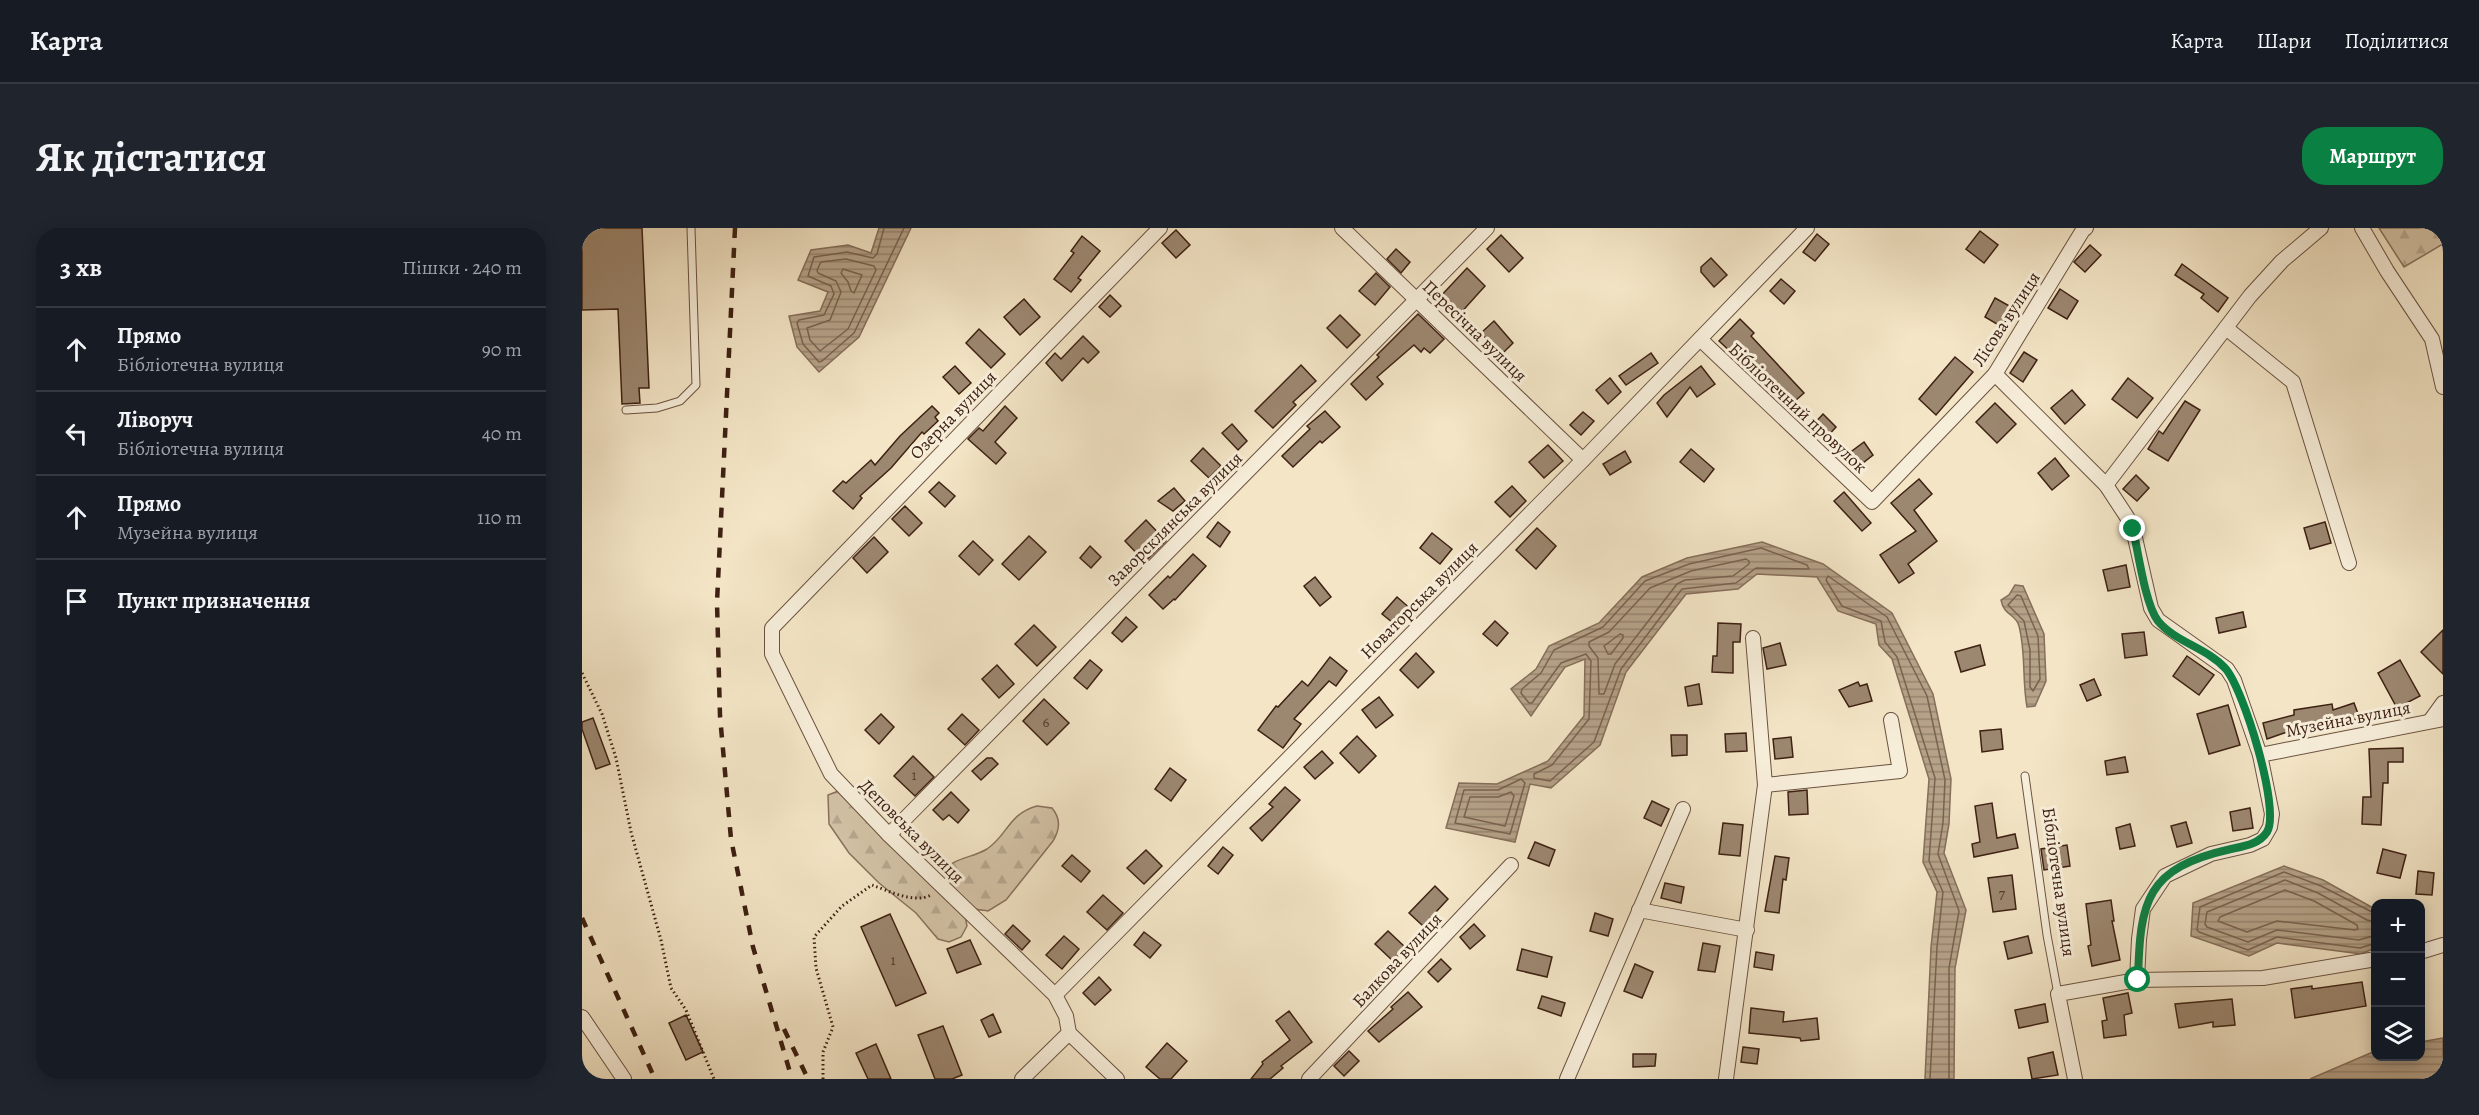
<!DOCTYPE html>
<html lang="uk">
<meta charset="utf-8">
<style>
:root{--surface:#171b24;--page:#20242c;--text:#f1f3f6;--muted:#9ea1a6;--line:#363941;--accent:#0b8043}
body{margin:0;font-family:Alegreya,serif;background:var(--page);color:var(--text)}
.controls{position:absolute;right:18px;bottom:18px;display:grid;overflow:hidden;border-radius:12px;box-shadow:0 3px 15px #0003}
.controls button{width:54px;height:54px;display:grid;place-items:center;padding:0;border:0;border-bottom:2px solid var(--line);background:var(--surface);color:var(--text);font:30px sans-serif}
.stop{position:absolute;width:18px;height:18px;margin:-14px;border:4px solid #0b8043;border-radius:50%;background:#fff}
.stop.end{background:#0b8043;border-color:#fff;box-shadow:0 2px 6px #0008}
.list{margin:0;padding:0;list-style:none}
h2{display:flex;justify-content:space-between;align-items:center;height:78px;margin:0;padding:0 24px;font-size:26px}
h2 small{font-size:20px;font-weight:400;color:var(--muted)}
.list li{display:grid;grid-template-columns:39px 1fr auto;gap:18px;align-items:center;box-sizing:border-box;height:84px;padding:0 24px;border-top:2px solid var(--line)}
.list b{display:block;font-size:22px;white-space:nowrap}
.list p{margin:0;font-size:20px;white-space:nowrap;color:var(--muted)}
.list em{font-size:20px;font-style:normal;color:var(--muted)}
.icon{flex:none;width:33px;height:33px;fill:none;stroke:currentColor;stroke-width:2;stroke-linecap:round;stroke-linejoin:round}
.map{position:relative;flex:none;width:1861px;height:851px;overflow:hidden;border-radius:24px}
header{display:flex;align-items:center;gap:36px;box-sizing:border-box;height:84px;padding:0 30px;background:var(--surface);border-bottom:2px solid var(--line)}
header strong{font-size:28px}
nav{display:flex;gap:33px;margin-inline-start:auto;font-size:21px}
.intro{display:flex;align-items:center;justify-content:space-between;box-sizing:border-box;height:144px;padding:0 36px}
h1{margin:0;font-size:42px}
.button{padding:15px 27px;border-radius:24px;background:var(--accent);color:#fff;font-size:21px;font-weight:700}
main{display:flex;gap:36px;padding:0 36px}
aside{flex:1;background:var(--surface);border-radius:24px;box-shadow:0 3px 15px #0003}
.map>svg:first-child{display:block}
.forest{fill:url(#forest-firs);stroke:#89725e;stroke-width:1.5}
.water{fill:url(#water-rules);stroke:#856e5a;stroke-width:1.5}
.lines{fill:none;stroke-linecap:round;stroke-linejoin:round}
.shore{stroke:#7a624e;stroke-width:1.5}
.building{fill:#9c8770;stroke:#3e2113;stroke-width:1.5}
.service-casing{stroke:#6b5240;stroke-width:9}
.minor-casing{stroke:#6b5240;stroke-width:16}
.path{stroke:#3e2113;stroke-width:3;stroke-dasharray:1.5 3;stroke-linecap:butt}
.service{stroke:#f7eeda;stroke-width:7}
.minor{stroke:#f7eeda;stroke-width:14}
.rail{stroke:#3e2113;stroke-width:4.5;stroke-dasharray:10 10;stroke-linecap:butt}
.route{stroke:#0b8043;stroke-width:8}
.labels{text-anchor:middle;stroke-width:6;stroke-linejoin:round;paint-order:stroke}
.number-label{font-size:15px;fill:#563a2a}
.street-label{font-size:18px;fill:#3e2113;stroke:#f7eeda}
</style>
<header>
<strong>Карта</strong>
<nav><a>Карта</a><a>Шари</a><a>Поділитися</a></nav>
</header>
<div class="intro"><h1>Як дістатися</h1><a class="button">Маршрут</a></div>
<main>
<aside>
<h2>3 хв<small>Пішки · 240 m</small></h2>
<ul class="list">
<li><svg class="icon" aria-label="ahead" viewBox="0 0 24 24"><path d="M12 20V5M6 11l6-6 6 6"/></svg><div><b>Прямо</b><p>Бібліотечна вулиця</p></div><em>90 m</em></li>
<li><svg class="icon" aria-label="left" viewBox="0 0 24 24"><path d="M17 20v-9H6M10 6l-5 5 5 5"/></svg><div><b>Ліворуч</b><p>Бібліотечна вулиця</p></div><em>40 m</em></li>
<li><svg class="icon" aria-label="ahead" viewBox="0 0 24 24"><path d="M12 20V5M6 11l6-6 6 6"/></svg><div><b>Прямо</b><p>Музейна вулиця</p></div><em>110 m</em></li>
<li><svg class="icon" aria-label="arrive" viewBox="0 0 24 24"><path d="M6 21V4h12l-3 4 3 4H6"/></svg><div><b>Пункт призначення</b></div></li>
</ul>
</aside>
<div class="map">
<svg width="1861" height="851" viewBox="0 0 1861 851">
<defs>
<pattern id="forest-firs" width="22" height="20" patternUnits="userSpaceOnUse" patternTransform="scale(1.5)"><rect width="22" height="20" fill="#d4c4a8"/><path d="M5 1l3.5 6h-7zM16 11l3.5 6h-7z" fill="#b7a890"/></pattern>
<pattern id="water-rules" width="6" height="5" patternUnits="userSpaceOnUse" patternTransform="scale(1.5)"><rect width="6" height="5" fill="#b5a289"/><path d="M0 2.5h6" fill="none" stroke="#95846f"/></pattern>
</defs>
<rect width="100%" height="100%" fill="#f3e5c6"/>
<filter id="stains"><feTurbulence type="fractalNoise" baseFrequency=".00333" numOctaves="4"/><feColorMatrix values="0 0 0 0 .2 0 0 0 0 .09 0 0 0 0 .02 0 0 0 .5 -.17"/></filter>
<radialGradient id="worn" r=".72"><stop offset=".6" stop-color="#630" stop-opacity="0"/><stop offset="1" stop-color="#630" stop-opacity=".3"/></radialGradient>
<g class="forest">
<polygon points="1797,0 1861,0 1861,16 1822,39"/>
<polygon points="259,562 383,688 385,698 379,709 367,714 356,711 334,685 297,655 267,625 247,596 246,567"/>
<path d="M455 578 470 580C479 591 478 601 471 613L424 672 406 683C400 682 392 682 387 679 373 671 361 653 366 638 378 629 392 629 405 621 426 607 426 586 455 578Z"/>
</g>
<g class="water">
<polygon points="297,0 329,0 277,109 237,144 215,119 207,88 238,83 246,64 216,52 229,22 266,17 289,25"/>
<polygon points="1180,314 1241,336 1310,385 1351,466 1369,551 1367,596 1362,625 1384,682 1373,740 1372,851 1343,851 1349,719 1355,664 1341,634 1347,551 1310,431 1297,417 1294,396 1256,383 1235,349 1175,346 1156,361 1104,366 1044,444 1018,517 969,560 948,556 933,614 864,600 877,555 915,556 966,533 1002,488 1003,431 983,439 949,488 929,461 954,441 967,418 1017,395 1060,349 1105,330"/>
<path d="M1433 357 1441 358 1462 406 1464 453 1453 478 1445 479C1440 452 1444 425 1437 398 1434 386 1422 388 1419 372L1427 367Z"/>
<polygon points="1702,638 1741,652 1793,681 1793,720 1779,726 1695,715 1667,728 1609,708 1611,675"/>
<polygon points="1861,810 1861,851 1728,851 1793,823 1794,828 1838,828 1839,814"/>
</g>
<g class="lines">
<g class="shore">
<polyline points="302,0 295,26 291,30 265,24 232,29 226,48 249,58 252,66 242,87 217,92 215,95 221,116 237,134 240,133 272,105 322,0"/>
<polygon points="264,31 292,38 294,42 266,101 238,123 228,112 225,100 248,92 259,64 254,53 236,45 235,42 239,34"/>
<polygon points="261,41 280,47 272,65 269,63 266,54 259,45"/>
<polygon points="1179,320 1225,337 1227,341 1174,340 1154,355 1100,361 1039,441 1012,514 968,553 952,550 952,546 970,537 1007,491 1009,433 1004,426 979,435 950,475 947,475 939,465 940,461 959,445 972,422 1021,399 1063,353 1107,336"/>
<polygon points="1164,331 1167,333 1167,336 1151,348 1103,352 1095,356 1033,436 1022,466 1017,466 1016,430 1007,418 1007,414 1027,404 1068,360 1109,343"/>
<polygon points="1435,367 1439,368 1456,408 1458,451 1451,463 1448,459 1448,422 1442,393 1426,377"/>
<polygon points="1038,406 1041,407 1041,410 1029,426 1026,426 1022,418"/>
<polygon points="939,551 943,555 928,606 873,595 882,562 916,562"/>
<polygon points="929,564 932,568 923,598 882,589 888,569 916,569"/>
<polygon points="1703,662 1732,673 1775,697 1776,701 1773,702 1695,693 1665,704 1636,693 1638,689"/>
<polyline points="1794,686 1739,658 1702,644 1618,679 1615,702 1617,704 1666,722 1695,709 1778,720 1794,715"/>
<polyline points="1794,694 1785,692 1736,665 1703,652 1625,684 1623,696 1625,699 1666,714 1695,702 1777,712 1794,707"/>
<polyline points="1348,851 1355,719 1361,664 1347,633 1353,550 1315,429 1303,414 1299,393 1260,378 1244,352 1246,348 1305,389 1345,468 1363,552 1361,595 1356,626 1377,683 1367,740 1367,851"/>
</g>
</g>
<g class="building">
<polygon points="0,0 60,0 67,160 57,160 58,175 40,176 36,81 0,82"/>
<polygon points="594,2 608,17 594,30 580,15"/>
<polygon points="1398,3 1416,17 1402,35 1384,21"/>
<polygon points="1235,6 1247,16 1233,33 1221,24"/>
<polygon points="919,7 941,30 927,44 905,21"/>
<polygon points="500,8 518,23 496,50 499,52 489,64 472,51 492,25 489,23"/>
<polygon points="1508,17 1519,27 1503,44 1492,34"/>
<polygon points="814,21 828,34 819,45 805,31"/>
<polygon points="1129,30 1145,47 1132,59 1119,44 1119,39"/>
<polygon points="1600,36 1646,70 1636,84 1619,70 1622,66 1593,47"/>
<polygon points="885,40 903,58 876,88 857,70"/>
<polygon points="794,45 808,59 793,77 777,63"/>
<polygon points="1199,51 1213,63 1202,76 1188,63"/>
<polygon points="1478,61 1496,73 1485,91 1466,80"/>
<polygon points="528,67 539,78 528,89 517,79"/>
<polygon points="1413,70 1431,80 1420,99 1403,89"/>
<polygon points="442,71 458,89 438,107 422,89"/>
<polygon points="836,86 862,111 848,125 842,120 839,124 832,117 795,149 801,156 784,172 769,156 797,129 795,127"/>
<polygon points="758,87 778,107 765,120 745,100"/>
<polygon points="1158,91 1172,105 1169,108 1222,165 1205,180 1153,124 1151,126 1137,113"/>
<polygon points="912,93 931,115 919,127 899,105"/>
<polygon points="397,101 423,126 409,140 384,115"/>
<polygon points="501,108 517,124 506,135 501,130 480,153 464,135 473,125 479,131"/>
<polygon points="1442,124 1455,132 1441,154 1428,145"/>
<polygon points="1069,125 1076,135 1044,157 1037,148"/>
<polygon points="1373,129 1391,144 1354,187 1337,171"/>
<polygon points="719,137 734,153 711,174 714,177 691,200 673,183"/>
<polygon points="373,138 389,155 377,166 361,149"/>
<polygon points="1119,138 1133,156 1115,169 1108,159 1085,189 1075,175 1082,167"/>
<polygon points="1028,150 1039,164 1026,176 1014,162"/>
<polygon points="1546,150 1571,170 1555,190 1530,171"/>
<polygon points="1490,162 1503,177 1483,196 1469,180"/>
<polygon points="1603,173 1618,182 1586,233 1566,221 1577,203 1581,206"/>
<polygon points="1413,175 1434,196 1415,215 1394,194"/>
<polygon points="350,178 357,185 353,189 356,193 342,206 340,204 309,240 278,268 280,270 271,281 251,263 261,253 264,255 289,232 293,237 318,208"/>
<polygon points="423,178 435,190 413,214 424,225 414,236 386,211 397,200 401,203"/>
<polygon points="743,183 758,199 740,215 738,213 711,239 700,228 728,201 725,198"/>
<polygon points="1001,184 1012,193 999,207 988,197"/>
<polygon points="1241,186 1254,199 1244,210 1230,198"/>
<polygon points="650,196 665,213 656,222 640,205"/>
<polygon points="1282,214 1291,227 1272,242 1262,229"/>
<polygon points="966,217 981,233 962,250 947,234"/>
<polygon points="621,220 639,238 627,250 609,233"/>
<polygon points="1109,221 1132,241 1122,254 1098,234"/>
<polygon points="1043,223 1049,234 1028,247 1021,236"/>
<polygon points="1473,230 1487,248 1470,262 1456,245"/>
<polygon points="1554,247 1567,260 1555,273 1541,261"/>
<polygon points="1337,251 1350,266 1332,282 1355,313 1326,336 1332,345 1317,355 1298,327 1334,303 1309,275"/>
<polygon points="357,254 373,268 363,279 347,264"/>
<polygon points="930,258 944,273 928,289 913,274"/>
<polygon points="592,260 603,273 591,283 576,273"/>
<polygon points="1262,264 1289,295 1280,303 1252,273"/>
<polygon points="323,278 340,295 327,308 310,291"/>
<polygon points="564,292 584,313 563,334 543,313"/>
<polygon points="636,294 648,304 638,319 625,309"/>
<polygon points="1743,294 1749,315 1728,321 1722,300"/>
<polygon points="955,300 974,318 954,341 934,322"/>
<polygon points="850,305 870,321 858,336 838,320"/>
<polygon points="447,308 464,324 437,352 420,336"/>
<polygon points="292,309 306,324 285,345 271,330"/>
<polygon points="391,313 411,332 397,347 377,328"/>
<polygon points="508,318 519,329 509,340 498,330"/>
<polygon points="611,326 624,338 593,372 592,371 581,381 567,367 586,348 588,350"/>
<polygon points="1544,337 1548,359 1526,363 1521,342"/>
<polygon points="733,349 749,369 738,378 722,358"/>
<polygon points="815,369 830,382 816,399 800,386"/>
<polygon points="1661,384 1664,399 1637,405 1634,390"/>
<polygon points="544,389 555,399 540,414 530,405"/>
<polygon points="913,393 926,405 915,418 901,406"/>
<polygon points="1136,395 1159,396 1158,414 1151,414 1151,445 1130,444 1131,428 1135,428"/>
<polygon points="452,397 474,419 455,438 433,416"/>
<polygon points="1861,402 1861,446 1839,424"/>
<polygon points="1562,404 1565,427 1543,430 1540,406"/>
<polygon points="1198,415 1204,437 1185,441 1181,420"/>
<polygon points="1398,417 1403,437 1379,444 1373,424"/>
<polygon points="834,425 852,444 836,460 818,442"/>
<polygon points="1605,428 1632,447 1617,467 1591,448"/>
<polygon points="748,429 765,443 754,458 747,453 712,491 719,496 701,520 676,502 694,478 696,479 720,453 726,458"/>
<polygon points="508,432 520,442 505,461 492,450"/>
<polygon points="1818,432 1838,468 1815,480 1796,445"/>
<polygon points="415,437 432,456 417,470 400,451"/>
<polygon points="1512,451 1519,467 1505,473 1498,457"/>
<polygon points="1276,454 1278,458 1285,456 1290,473 1267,479 1257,462"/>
<polygon points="1117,456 1120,476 1106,478 1103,459"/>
<polygon points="797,469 811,487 794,500 780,482"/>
<polygon points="462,471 487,495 465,517 441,493"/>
<polygon points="1772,475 1778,491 1702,505 1685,511 1681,495 1712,487 1712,482 1750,476 1751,482"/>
<polygon points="1646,477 1658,517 1627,526 1615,486"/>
<polygon points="299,486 312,499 297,516 283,502"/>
<polygon points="380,486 397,502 383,517 366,501"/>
<polygon points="11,490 28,536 14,541 0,501 0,494"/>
<polygon points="1419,501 1421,521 1400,524 1398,503"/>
<polygon points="1164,505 1165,523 1144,524 1143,506"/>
<polygon points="1089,507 1105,507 1105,527 1090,528"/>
<polygon points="775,508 794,528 777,545 758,525"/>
<polygon points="1209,509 1211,529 1193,531 1191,511"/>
<polygon points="1821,520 1821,534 1806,534 1806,555 1801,555 1799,597 1780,596 1781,569 1789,569 1787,521"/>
<polygon points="740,523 751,535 733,551 722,539"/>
<polygon points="331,528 352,549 333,568 312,548"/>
<polygon points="1543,529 1546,544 1525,547 1523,533"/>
<polygon points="405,530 410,530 416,536 399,552 390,543"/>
<polygon points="588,540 604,552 589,573 573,561"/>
<polygon points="703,559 718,572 680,613 668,600 691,579 687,576"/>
<polygon points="1225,562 1226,586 1207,587 1206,564"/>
<polygon points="369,564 387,582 376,595 367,587 361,592 351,582"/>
<polygon points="1070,573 1087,581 1079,598 1062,590"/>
<polygon points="1410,575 1415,610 1433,606 1436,620 1392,629 1390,616 1398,614 1393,578"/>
<polygon points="1668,580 1671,600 1651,603 1648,584"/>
<polygon points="1604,594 1610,615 1595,619 1589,598"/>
<polygon points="1141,595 1161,597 1158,628 1137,626"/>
<polygon points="1548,596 1553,618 1538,621 1534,600"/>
<polygon points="953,614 973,622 967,638 946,630"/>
<polygon points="1485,617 1488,638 1462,642 1459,621"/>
<polygon points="641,619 651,627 636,646 626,638"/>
<polygon points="1801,621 1824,627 1818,650 1795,645"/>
<polygon points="564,622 580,638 562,656 545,640"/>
<polygon points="490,627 508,643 499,654 480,638"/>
<polygon points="1193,628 1207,630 1204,652 1201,651 1197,685 1183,683"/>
<polygon points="1836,643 1852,645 1850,667 1834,666"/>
<polygon points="1430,647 1434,681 1411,684 1406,650"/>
<polygon points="1083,655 1102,659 1099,675 1079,670"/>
<polygon points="853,658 866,671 841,698 827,685"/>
<polygon points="521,667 541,685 525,702 505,684"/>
<polygon points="1529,672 1532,693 1530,693 1538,732 1510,738 1506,718 1509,717 1504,676"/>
<polygon points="1013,685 1031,691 1026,708 1008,703"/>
<polygon points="308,686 344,765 314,778 279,699"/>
<polygon points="892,696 903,708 888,721 878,709"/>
<polygon points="431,697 448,713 440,722 423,706"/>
<polygon points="806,703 824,720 811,733 793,716"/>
<polygon points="562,704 579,717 568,730 552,717"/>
<polygon points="482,708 497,721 480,741 464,727"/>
<polygon points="1446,708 1450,725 1426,731 1422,714"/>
<polygon points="388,712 399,736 375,745 365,721"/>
<polygon points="1121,715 1138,718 1133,744 1116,742"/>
<polygon points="940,721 970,729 965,749 935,742"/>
<polygon points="1174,724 1192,727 1190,742 1172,739"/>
<polygon points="859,731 869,741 856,754 846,744"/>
<polygon points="1053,736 1071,744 1060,770 1042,763"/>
<polygon points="517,749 529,762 513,777 501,765"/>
<polygon points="1780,754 1784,778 1713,790 1709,761 1730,758 1730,761"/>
<polygon points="826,764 840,779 797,814 786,803 811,781 809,779"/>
<polygon points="1546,765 1550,785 1542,787 1544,807 1522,810 1520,793 1525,792 1521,770"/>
<polygon points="960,768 983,775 979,788 956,780"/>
<polygon points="1650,771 1653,797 1631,799 1631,794 1597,800 1593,776"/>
<polygon points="1463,776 1466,794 1437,800 1433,782"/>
<polygon points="1169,780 1202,784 1201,794 1235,790 1237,811 1219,813 1218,810 1167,805"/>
<polygon points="707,783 730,814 699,838 701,840 688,851 669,851 681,836 680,834 708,812 694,793"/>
<polygon points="411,786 419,804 407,809 399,792"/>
<polygon points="104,787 121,824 104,832 87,795"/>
<polygon points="361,798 380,847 370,851 353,851 336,807"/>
<polygon points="585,815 605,833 589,851 578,851 564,839"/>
<polygon points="294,816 309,851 286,851 274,825"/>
<polygon points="1161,819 1177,821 1175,836 1159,834"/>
<polygon points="767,823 777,833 762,848 752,838"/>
<polygon points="1471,824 1476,847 1450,851 1446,830"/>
<polygon points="1051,826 1074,826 1073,838 1051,839"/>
</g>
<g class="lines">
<g class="service-casing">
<g id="service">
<polyline points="44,182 75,180 98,173 114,157 109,0"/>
<polyline points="1443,548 1465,707 1476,766"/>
</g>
</g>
<g class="minor-casing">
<g id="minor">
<polyline points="760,0 1001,232"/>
<polyline points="1780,0 1805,43 1850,111 1861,159"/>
<polyline points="1644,100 1711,154 1767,335"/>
<polyline points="1118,111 1290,274 1413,146 1501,2 1504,0"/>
<polyline points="1413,146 1524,257 1545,289 1551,301 1569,380 1576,392 1645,441 1652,452 1678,527 1690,586 1688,599 1681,611 1668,617 1629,626 1583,648 1561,681 1557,711 1555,752"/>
<polyline points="1524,257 1668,68 1700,33 1739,0"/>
<polyline points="1848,493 1861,475"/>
<polyline points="1678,527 1861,491"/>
<polyline points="1183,557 1318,543 1309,492"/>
<polyline points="307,607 905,0"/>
<polyline points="1057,682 1165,702"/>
<polyline points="1838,724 1861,717"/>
<polyline points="473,767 1001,232 1225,0"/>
<polyline points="0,789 42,851"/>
<polyline points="440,851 487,805"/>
<polyline points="535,851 487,805 484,788 473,767 307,607 249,546 190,426 190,400 578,0"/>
<polyline points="727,851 929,637"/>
<polyline points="985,851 1101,581"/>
<polyline points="1144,851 1183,557 1171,410"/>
<polyline points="1493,851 1476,766 1555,752 1681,750 1794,731"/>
</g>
</g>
<g class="path">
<polyline points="0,445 20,486 34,530 49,604 79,712 89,760 104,782 132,851"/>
<path d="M241 851V824L251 799 234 740 232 709 260 678 290 657C307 663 332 676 349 667"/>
</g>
<use href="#service" class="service"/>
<use href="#minor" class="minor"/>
<g class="rail">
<polyline points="153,0 135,374 138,488 149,611 171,719 210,851"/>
<polyline points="0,690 73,851"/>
<polyline points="202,801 226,851"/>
</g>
</g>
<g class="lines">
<path class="route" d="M1551 301C1556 323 1563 376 1576 393 1593 414 1625 420 1643 440 1661 459 1699 582 1685 604 1677 616 1663 618 1649 621 1564 640 1558 672 1556 752"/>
</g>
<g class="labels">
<g class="number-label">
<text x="464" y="499">6</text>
<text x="332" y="552">1</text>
<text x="1420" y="671">7</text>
<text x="311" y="737">1</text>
</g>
<g class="street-label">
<text transform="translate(1424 91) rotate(-57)" y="6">Лісова вулиця</text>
<text transform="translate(893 103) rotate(44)" y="6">Пересічна вулиця</text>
<text transform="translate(1216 180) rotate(43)" y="6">Бібліотечний провулок</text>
<text transform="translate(371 187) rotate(-46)" y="6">Озерна вулиця</text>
<text transform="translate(593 291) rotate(-45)" y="6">Заворсклянська вулиця</text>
<text transform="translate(837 372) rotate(-45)" y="6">Новаторська вулиця</text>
<text transform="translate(1766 491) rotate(-11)" y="6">Музейна вулиця</text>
<text transform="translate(330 603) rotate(45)" y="6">Деповська вулиця</text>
<text transform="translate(1477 654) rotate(82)" y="6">Бібліотечна вулиця</text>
<text transform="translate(815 732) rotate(-47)" y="6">Балкова вулиця</text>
</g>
</g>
<rect width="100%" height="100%" filter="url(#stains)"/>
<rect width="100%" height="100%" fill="url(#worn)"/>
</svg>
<div class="controls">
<button>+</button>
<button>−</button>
<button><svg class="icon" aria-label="layers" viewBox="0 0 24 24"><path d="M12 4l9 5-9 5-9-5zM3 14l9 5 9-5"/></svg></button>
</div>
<div class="stop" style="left:1556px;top:752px"></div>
<div class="stop end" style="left:1551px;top:301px"></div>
</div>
</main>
